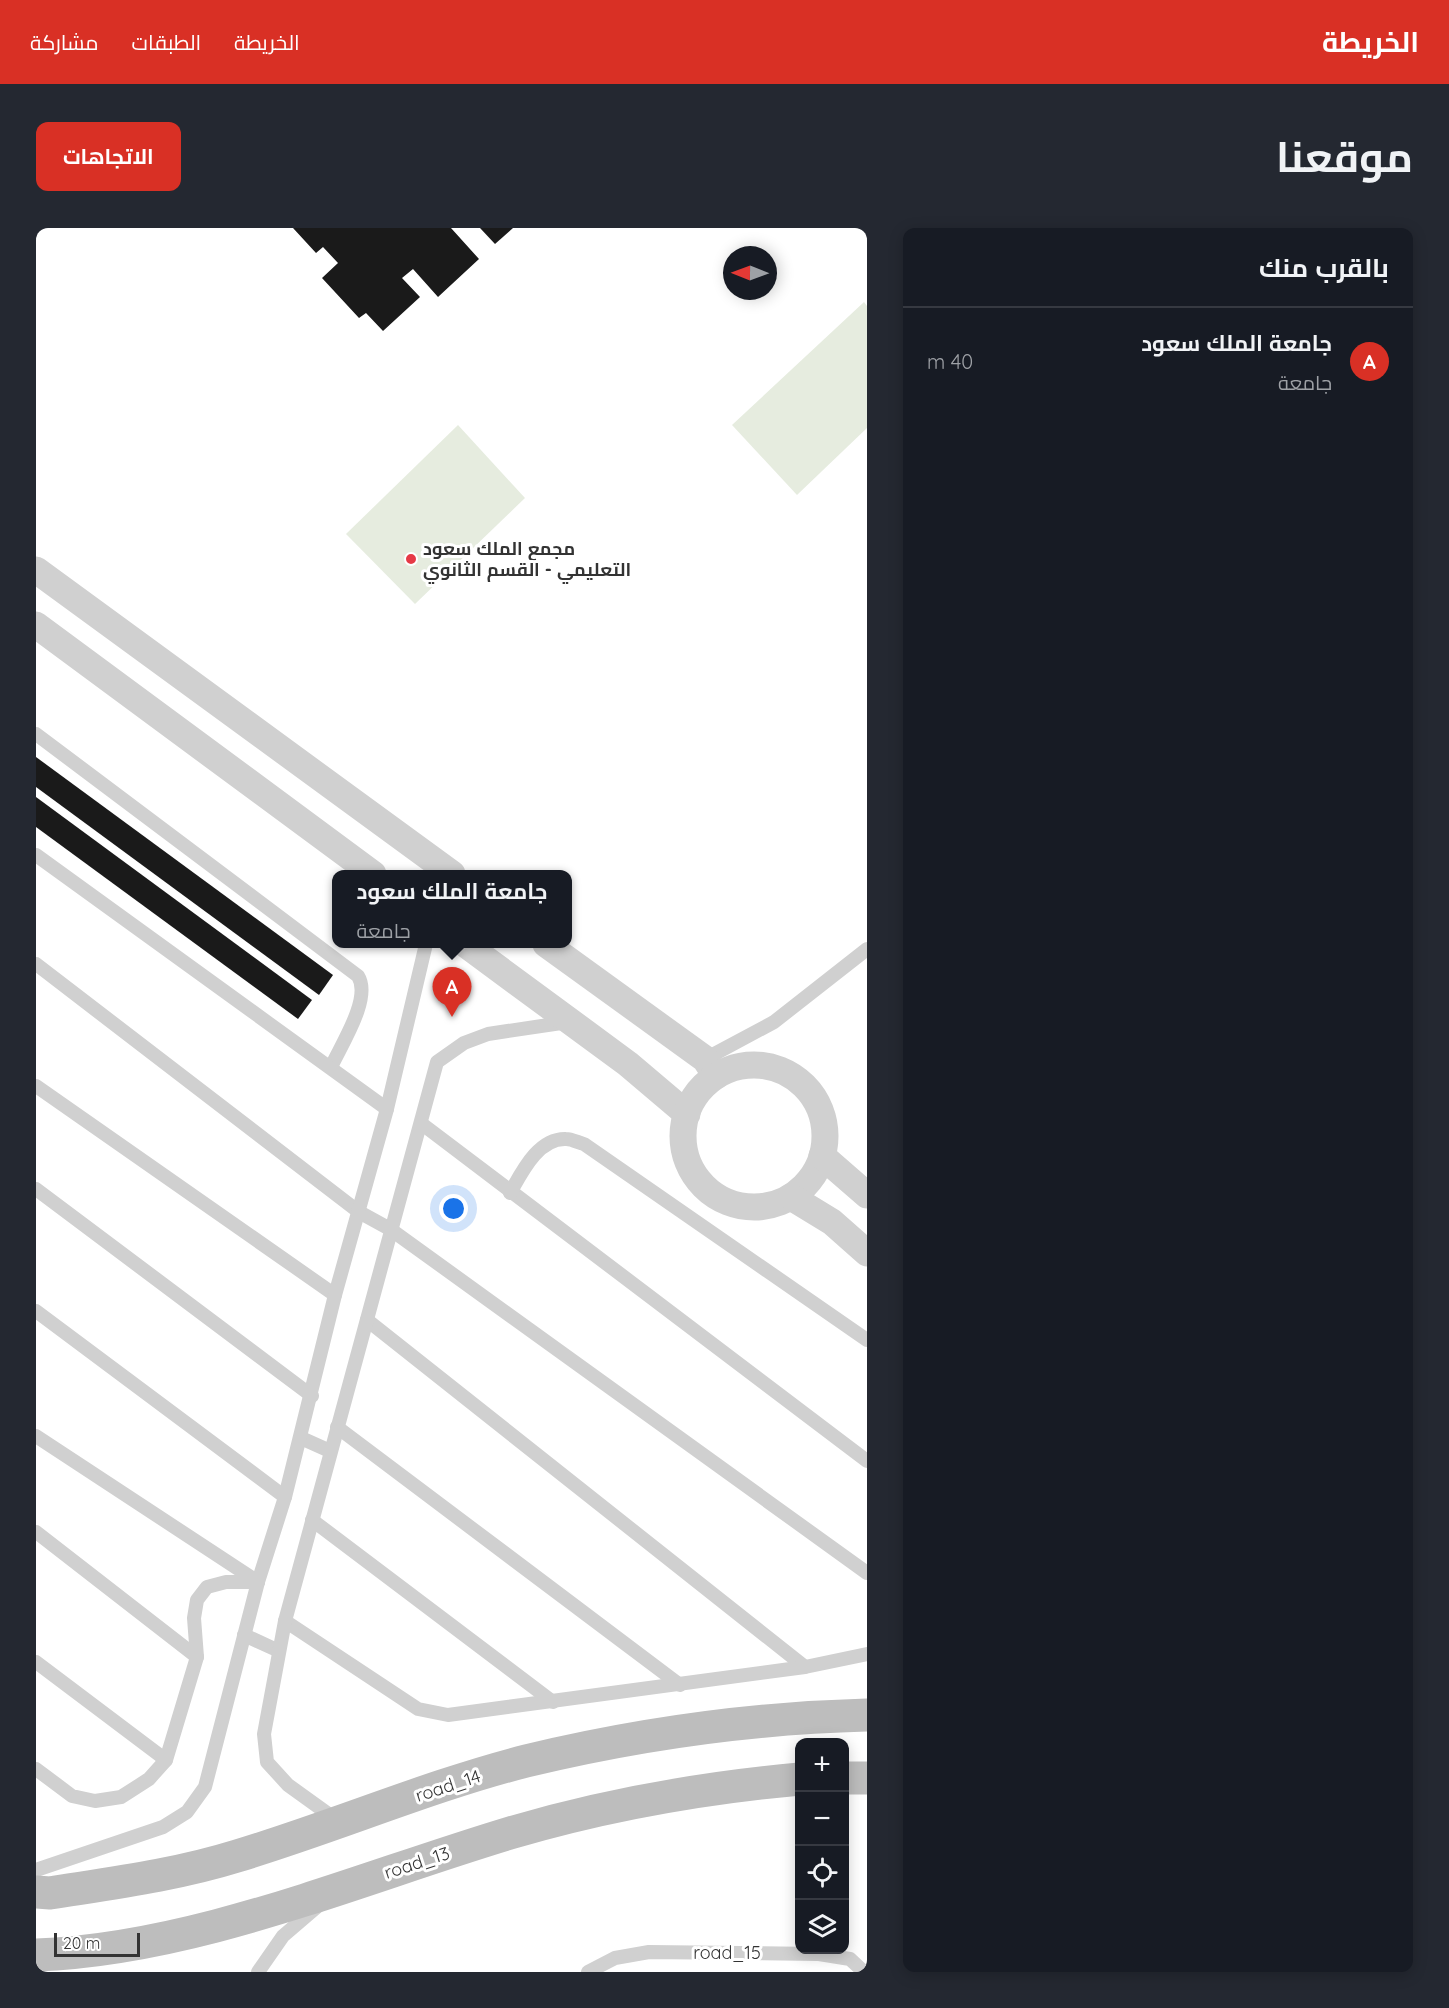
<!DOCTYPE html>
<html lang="ar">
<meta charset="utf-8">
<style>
:root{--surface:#171b24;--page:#242831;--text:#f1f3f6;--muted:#9ea1a6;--line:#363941;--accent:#d93025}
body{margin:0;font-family:Quicksand,Cairo,sans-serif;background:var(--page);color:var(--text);direction:rtl}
.controls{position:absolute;right:18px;bottom:18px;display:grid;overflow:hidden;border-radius:12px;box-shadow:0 3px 15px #0003}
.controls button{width:54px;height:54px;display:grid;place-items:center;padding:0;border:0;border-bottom:2px solid var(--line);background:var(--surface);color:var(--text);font:30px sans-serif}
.compass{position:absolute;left:687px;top:18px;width:54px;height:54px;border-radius:50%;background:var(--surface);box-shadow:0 3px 15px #0003;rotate:271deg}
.scale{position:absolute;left:18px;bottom:15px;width:86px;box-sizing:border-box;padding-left:6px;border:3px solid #333;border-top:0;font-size:16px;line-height:21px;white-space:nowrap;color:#333;-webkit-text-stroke:4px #fff;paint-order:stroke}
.you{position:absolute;left:418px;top:981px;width:21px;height:21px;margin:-15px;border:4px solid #fff;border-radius:50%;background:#1a73e8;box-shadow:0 0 0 9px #1a73e833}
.badge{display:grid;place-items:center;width:39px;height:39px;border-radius:50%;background:var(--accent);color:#fff;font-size:20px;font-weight:700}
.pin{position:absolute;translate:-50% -50px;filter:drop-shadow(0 2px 3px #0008)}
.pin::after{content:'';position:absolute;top:32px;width:21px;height:18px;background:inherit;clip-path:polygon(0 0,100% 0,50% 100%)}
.popup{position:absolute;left:296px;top:642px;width:240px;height:78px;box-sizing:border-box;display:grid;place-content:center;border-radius:12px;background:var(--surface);filter:drop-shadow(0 2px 4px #0005);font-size:20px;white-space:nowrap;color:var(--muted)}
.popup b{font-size:22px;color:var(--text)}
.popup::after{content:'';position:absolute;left:50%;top:100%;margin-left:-12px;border:12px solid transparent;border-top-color:var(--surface)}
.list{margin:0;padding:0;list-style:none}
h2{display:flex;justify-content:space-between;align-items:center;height:78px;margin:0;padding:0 24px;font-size:26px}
h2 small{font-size:20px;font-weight:400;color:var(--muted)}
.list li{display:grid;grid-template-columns:39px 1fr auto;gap:18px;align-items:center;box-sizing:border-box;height:108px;padding:0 24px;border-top:2px solid var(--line)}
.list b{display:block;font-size:22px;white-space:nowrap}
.list p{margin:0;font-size:20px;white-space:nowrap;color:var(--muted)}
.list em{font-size:20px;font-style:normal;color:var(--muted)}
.icon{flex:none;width:33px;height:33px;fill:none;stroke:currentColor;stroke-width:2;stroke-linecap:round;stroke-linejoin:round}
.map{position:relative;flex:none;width:831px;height:1744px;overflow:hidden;direction:ltr;border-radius:12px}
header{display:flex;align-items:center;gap:36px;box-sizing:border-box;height:84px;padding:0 30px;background:var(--accent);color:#fff}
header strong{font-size:28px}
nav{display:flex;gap:33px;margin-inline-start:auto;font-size:21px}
.intro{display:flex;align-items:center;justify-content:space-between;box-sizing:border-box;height:144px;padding:0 36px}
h1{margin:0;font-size:42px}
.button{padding:15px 27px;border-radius:12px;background:var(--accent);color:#fff;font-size:21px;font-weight:700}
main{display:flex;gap:36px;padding:0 36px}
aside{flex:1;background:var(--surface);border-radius:12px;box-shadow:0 3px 15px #0003}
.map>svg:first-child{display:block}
.green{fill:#e6ecdf}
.building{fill:#1a1a1a}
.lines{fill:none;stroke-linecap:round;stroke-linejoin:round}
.lane{stroke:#d0d0d0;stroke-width:14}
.street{stroke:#d0d0d0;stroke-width:27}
.secondary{stroke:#bdbdbd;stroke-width:33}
.poi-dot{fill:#e63946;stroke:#fff;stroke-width:2}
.labels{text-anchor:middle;stroke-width:6;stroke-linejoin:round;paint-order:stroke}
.poi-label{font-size:18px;font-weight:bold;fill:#333;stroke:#fff;text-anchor:start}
.street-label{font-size:18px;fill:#333;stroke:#fff}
</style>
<header>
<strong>الخريطة</strong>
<nav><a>الخريطة</a><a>الطبقات</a><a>مشاركة</a></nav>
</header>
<div class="intro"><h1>موقعنا</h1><a class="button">الاتجاهات</a></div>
<main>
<aside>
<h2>بالقرب منك<small></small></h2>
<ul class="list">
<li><span class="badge">A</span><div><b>جامعة الملك سعود</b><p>جامعة</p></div><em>40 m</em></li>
</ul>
</aside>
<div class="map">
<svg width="831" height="1744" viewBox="0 0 831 1744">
<rect width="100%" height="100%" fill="#fff"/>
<g class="green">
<polygon points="828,74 831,78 831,200 761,267 696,197"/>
<polygon points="422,197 489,270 379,376 310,306"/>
</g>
<g class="building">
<polygon points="257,0 415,0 443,31 402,69 377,41 366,50 384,69 347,103 330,85 323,90 286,50 302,35 287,19 280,25"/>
<polygon points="444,0 477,0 459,16"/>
<polygon points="0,529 297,747 283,767 0,559"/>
<polygon points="0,569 276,772 262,791 0,599"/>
</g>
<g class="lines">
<g class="lane">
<path d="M0 506 322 748C336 770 305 817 295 839"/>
<polyline points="0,627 351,881"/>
<polyline points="0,736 323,984 354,1001 831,1345"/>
<polyline points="669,831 738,794 831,721"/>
<polyline points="0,858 299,1067"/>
<polyline points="386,896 831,1233"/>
<polyline points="0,961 276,1168"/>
<path d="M474 965C486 944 502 910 530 911 536 911 543 915 548 916L831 1112"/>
<polyline points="0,1083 249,1269"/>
<polyline points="331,1092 769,1439"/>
<polyline points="301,1199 644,1457"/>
<polyline points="0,1208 222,1354"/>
<polyline points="265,1210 294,1223"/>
<polyline points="276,1292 517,1474"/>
<polyline points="0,1304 161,1429"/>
<polyline points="249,1393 382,1481 412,1487 769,1439 831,1426"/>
<polyline points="208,1407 243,1423"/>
<polyline points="0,1434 130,1532"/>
<polyline points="0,1541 36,1568 59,1573 85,1569 113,1551 130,1532 161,1429 158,1390 161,1372 171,1359 190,1354 222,1354"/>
<polyline points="302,1593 252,1557 231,1534 228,1506 249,1393 401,834 428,815 452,806 532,794"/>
<polyline points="0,1642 127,1599 151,1584 169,1559 222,1354 249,1269 299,1067 351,881 390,716"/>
<polyline points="222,1744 247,1708 282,1678"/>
<polyline points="552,1744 579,1730 613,1724 783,1726 814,1731 828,1744"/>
</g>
<g class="street">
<polyline points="0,342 416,646"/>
<polyline points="0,397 337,646"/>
<polyline points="429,716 592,836 651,886"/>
<polyline points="510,716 669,831 680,848"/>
<circle cx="718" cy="908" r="71"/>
<polyline points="786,928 831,967"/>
<polyline points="755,969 796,994 831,1025"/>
</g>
<g class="secondary">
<polyline points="808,1550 831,1550"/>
<path d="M0 1664 14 1665C77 1655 140 1647 201 1628 298 1599 392 1558 490 1533 602 1506 716 1490 831 1487"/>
<path d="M0 1727C160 1721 321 1651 474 1605 569 1577 665 1560 764 1551"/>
</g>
</g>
<circle class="poi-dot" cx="375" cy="331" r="6"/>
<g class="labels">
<g class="poi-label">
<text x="387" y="327">مجمع الملك سعود<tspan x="387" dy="21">التعليمي - القسم الثانوي</tspan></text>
</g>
<g class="street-label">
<text transform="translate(412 1558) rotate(-18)" y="6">road_14</text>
<text transform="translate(381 1635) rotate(-18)" y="6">road_13</text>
<text x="691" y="1731">road_15</text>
</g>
</g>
</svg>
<div class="controls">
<button>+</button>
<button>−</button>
<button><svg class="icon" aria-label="locate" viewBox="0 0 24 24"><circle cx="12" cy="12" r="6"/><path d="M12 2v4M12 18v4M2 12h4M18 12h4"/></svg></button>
<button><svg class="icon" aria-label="layers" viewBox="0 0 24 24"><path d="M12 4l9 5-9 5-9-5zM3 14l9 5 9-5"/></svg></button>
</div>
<svg class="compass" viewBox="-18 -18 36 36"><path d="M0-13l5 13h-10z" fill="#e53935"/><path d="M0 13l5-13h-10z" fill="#9ea1a6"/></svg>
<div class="scale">20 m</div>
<div class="you"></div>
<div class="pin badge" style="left:416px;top:789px">A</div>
<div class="popup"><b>جامعة الملك سعود</b>جامعة</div>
</div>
</main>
